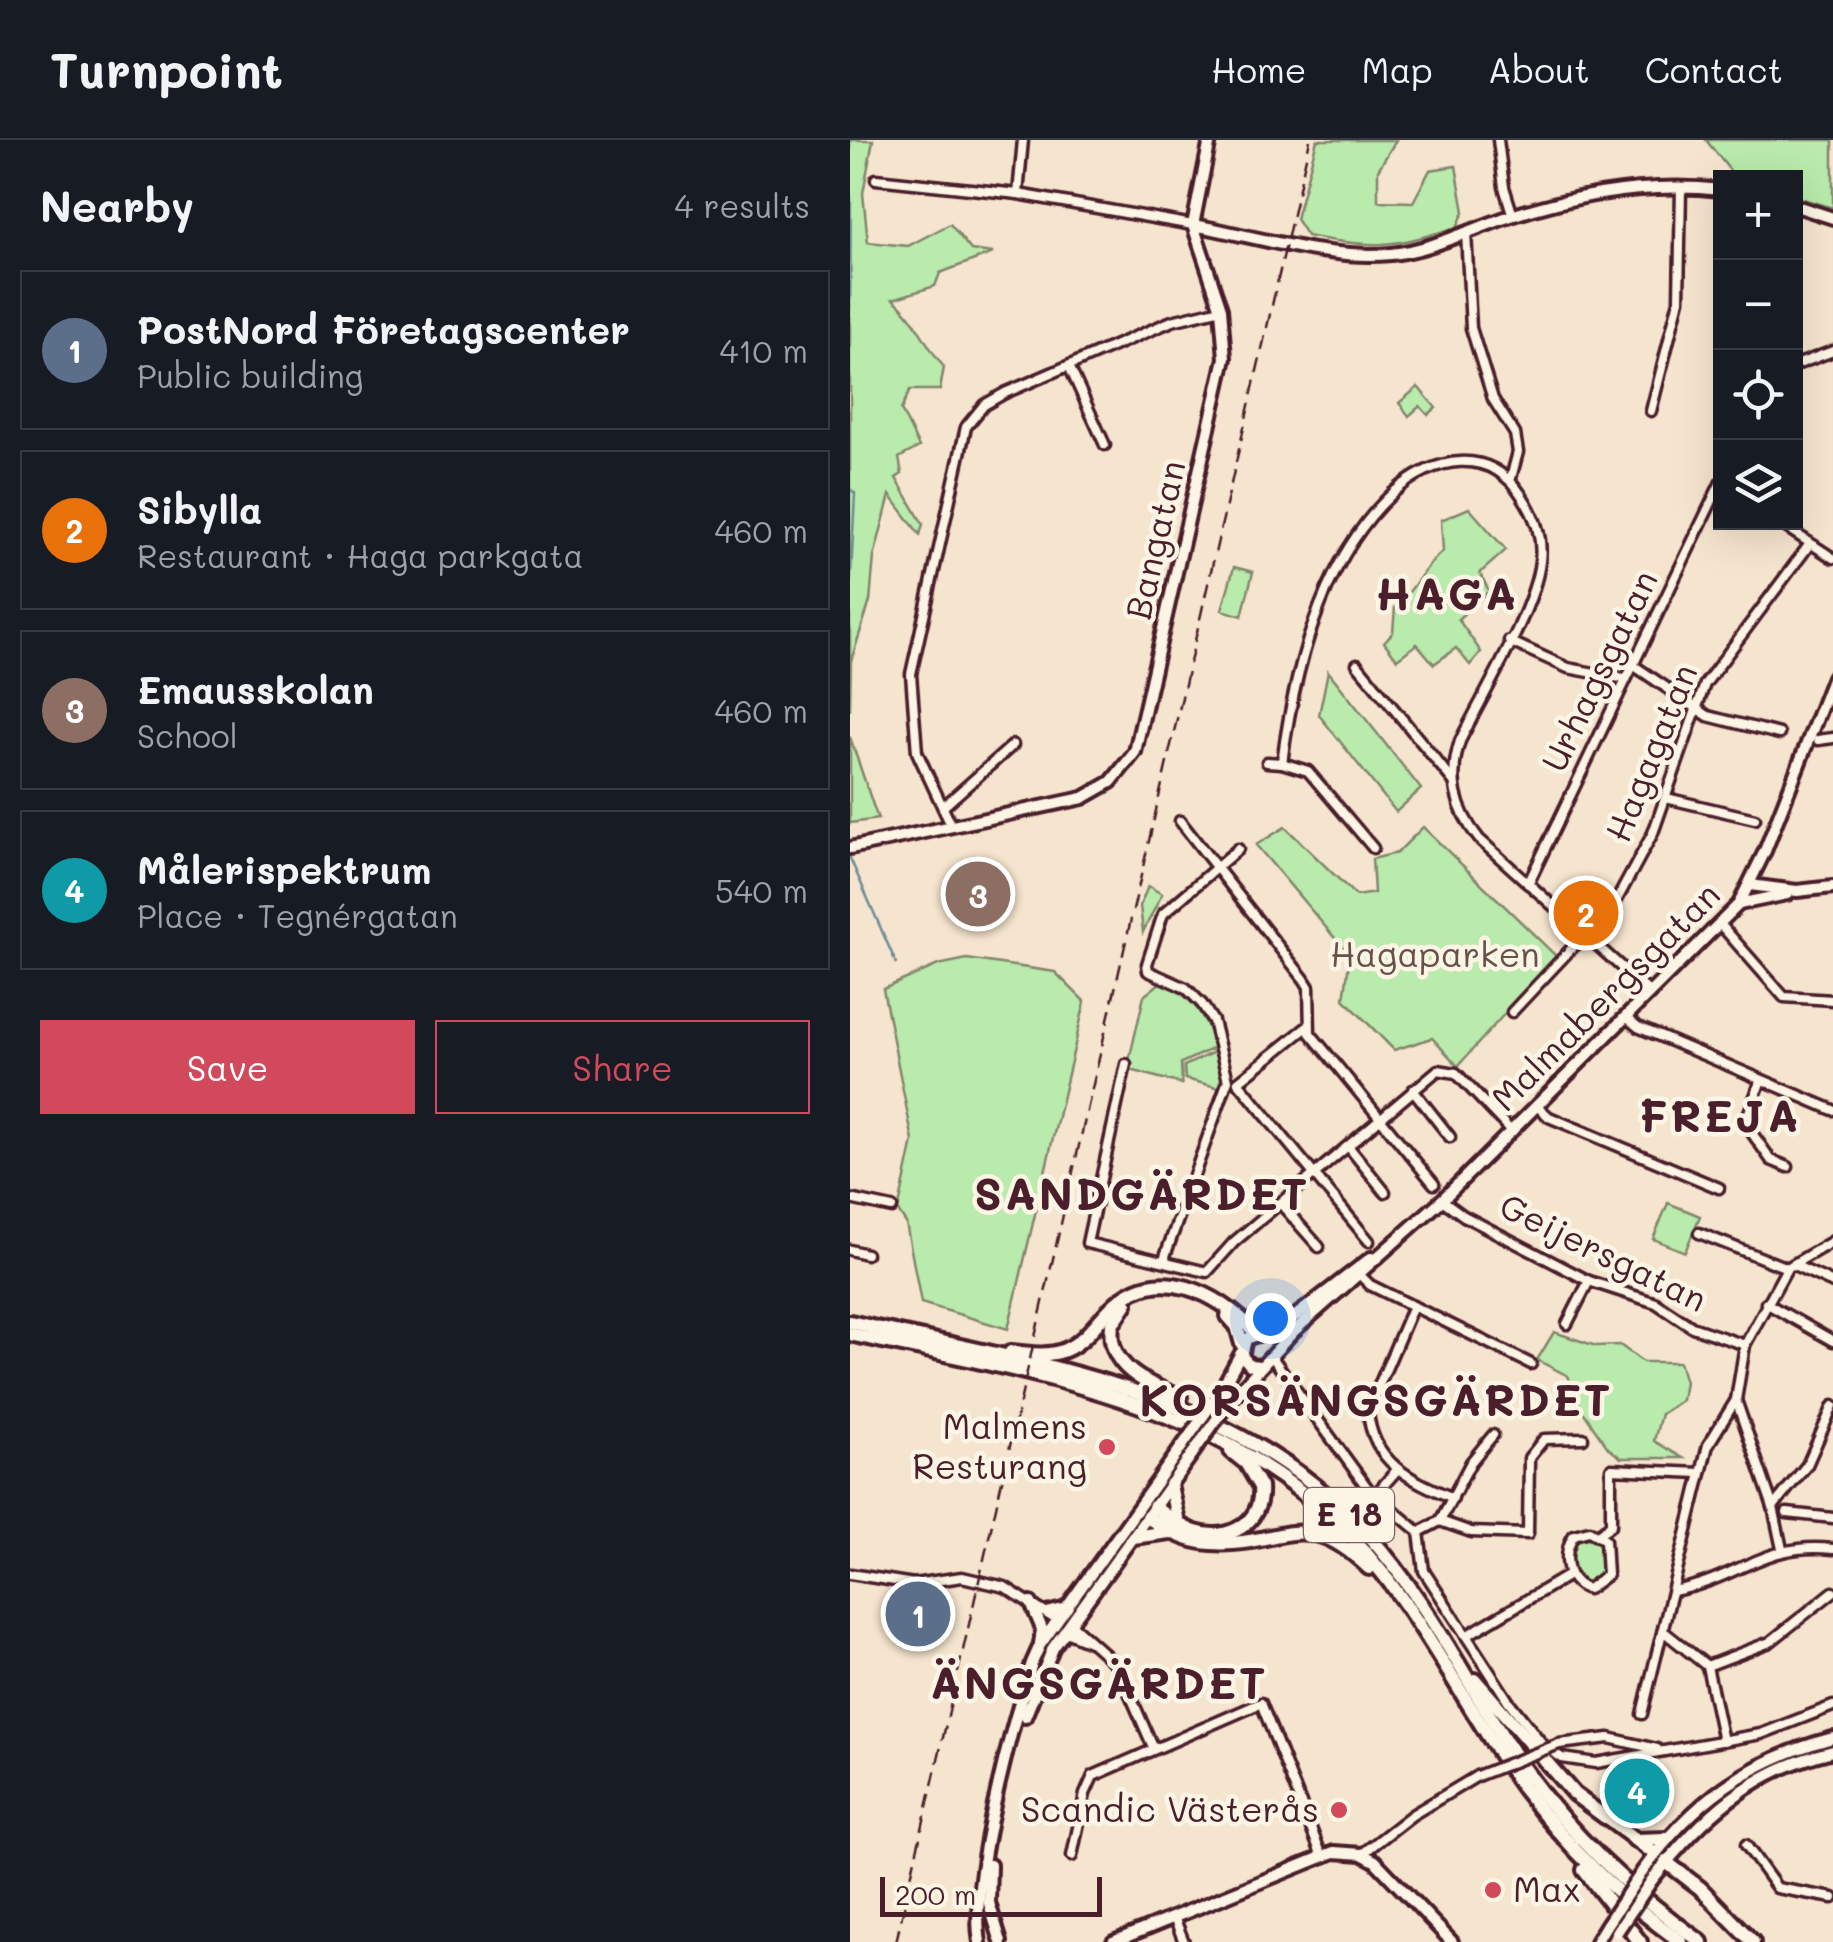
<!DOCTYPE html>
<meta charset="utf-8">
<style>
:root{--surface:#171b24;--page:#20242c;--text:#f1f3f6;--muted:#9ea1a6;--line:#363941;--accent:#d1495b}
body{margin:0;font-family:Mali,sans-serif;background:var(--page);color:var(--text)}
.controls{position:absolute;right:30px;top:30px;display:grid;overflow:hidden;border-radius:0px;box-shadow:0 10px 40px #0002}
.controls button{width:90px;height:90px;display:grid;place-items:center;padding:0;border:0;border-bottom:2px solid var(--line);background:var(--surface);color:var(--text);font:50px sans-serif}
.scale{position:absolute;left:30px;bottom:25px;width:222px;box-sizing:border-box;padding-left:10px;border:5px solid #4a1f2b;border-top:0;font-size:28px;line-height:35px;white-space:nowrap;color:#4a1f2b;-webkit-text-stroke:8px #fcf5e5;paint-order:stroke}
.you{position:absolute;left:420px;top:1178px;width:35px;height:35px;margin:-25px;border:8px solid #fff;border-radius:50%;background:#1a73e8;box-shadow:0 0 0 15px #1a73e833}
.badge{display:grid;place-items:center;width:65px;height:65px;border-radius:50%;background:var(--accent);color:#fff;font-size:32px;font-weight:700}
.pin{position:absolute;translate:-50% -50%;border:5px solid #fff;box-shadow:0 2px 10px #0006}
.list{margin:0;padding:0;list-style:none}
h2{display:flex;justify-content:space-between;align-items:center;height:130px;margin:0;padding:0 40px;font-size:42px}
h2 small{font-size:32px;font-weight:400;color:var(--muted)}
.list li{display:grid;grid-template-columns:65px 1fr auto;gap:30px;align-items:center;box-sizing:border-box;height:160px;margin:0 20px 20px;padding:0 20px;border:2px solid var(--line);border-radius:0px}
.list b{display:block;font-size:38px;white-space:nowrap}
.list p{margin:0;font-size:32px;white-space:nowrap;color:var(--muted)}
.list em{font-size:32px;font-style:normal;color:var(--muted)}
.actions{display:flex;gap:20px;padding:30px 40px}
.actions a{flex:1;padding:22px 0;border:2px solid var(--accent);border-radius:0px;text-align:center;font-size:35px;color:var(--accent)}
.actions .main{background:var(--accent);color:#fff}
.icon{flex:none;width:55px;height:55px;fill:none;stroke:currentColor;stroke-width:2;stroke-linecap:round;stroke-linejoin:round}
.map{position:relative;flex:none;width:983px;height:1802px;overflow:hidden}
header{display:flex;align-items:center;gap:60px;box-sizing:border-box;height:140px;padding:0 50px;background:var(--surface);border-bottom:2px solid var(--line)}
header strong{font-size:48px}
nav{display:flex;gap:55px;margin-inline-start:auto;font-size:35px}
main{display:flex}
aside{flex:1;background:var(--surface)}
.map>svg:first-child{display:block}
.green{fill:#b9ebac;stroke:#82856c;stroke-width:2.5}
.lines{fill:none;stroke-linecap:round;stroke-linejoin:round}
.stream{stroke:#6c8b96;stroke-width:2.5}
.street-casing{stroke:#4a1f2b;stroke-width:15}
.secondary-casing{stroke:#4a1f2b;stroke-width:18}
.highway-casing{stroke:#4a1f2b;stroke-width:20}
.street{stroke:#fcf5e5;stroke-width:8}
.secondary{stroke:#fcf5e5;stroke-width:10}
.highway{stroke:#fcf5e5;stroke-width:12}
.rail{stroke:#4a1f2b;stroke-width:2.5;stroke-dasharray:15 8;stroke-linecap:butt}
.street-bridge-casing{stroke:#4a1f2b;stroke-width:15;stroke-linecap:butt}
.secondary-bridge-casing{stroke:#4a1f2b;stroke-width:18;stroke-linecap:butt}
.street-bridge{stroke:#fcf5e5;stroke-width:8}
.secondary-bridge{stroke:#fcf5e5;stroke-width:10}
.poi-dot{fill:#d1495b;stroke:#fcf5e5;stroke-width:4}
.labels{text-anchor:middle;stroke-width:9;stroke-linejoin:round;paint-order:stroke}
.shield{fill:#fcf5e5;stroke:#7f5f63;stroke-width:2.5}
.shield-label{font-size:32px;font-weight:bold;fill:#4a1f2b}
.street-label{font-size:35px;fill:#4a1f2b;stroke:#fcf5e5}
.park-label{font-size:35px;fill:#66524b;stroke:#fcf5e5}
.poi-label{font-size:35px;fill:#4a1f2b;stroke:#fcf5e5;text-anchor:end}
.district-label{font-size:45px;font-weight:bold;letter-spacing:2.5px;fill:#4a1f2b;stroke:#fcf5e5}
</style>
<header>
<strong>Turnpoint</strong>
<nav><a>Home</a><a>Map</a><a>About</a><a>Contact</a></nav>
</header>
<main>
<aside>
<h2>Nearby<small>4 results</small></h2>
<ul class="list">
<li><span class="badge" style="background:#5c6f8a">1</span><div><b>PostNord Företagscenter</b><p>Public building</p></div><em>410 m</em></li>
<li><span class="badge" style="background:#e8710a">2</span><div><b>Sibylla</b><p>Restaurant · Haga parkgata</p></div><em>460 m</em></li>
<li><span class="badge" style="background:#8d6e63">3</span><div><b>Emausskolan</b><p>School</p></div><em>460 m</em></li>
<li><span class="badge" style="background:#0f9aa8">4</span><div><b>Målerispektrum</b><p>Place · Tegnérgatan</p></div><em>540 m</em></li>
</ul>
<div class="actions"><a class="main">Save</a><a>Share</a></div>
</aside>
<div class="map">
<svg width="983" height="1802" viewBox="0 0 983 1802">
<rect width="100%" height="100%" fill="#f6e5ce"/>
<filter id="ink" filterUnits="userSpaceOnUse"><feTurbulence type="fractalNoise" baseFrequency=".01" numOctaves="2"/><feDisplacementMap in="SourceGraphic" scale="20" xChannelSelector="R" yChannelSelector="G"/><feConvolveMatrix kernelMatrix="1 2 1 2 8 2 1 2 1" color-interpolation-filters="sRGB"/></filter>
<g filter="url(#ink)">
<g class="green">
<path d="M0 0H23L13 53 18 102 58 106 100 84 121 110 143 113 90 133 85 146 43 159C65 176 75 205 94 227L90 250H60L51 270 69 307 49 318 52 334 46 338 73 384 70 395 40 355 24 417 20 461 1 521 0 571Z"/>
<path d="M467 0H546L528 30V61L563 62 580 30 606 26 614 72 607 87C543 107 523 109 457 96L446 79Z"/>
<polygon points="856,0 983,0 983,68 946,57 946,38 885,37"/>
<polygon points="568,247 586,268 578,275 570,266 559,276 549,263"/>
<path d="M619 368 656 410 630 433 639 451 608 479 631 512 620 525 606 508 584 524 567 504 547 519 534 502 543 492 545 467C565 450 572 428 593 411L591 380Z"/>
<polygon points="384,427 403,432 392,476 372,470"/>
<polygon points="478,531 571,649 546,672 469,575"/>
<polygon points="0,597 24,668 28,679 0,683"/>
<polygon points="435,687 506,756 524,753 522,719 547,713 573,687 706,816 608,926 582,898 544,910 494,859 500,816 406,705"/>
<polygon points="298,746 312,754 293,792 290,766"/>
<polygon points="117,819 205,832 235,862 158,1189 71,1163 56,1083 48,1071 63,1001 33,849 88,825"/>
<path d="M311 842C344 857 354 874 366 907L331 923 332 944 277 929 294 856Z"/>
<polygon points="366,911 372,929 370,948 335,939 334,926"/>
<polygon points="818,1063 850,1076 835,1112 803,1099"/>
<polygon points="704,1192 746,1206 770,1205 793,1222 829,1222 835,1242 832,1260 811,1274 804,1301 833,1318 771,1318 758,1308 732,1270 718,1236 687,1220"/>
<polygon points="731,1396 743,1396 752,1403 754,1434 747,1445 731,1446 723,1437 721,1406"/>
</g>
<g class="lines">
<g class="stream">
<polyline points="0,1 0,0"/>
<polyline points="0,31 1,34"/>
<polyline points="0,168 1,56"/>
<polyline points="0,349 5,353 0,456"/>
<polyline points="0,718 46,823"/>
</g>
<g class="street-casing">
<g id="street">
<polyline points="648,0 654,47 663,76"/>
<polyline points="26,39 168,54 343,85"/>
<polyline points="168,54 173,0"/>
<polyline points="616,92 621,188 643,259 665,294 668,312 661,338"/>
<polyline points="946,225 983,211"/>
<polyline points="219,226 255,305"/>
<polyline points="801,271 829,160 831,47"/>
<polyline points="928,382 983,418"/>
<polyline points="659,501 718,528 776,539"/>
<polyline points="507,524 604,642"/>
<polyline points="783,525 858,576 929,594"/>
<polyline points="968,600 983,598"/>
<path d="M417 622 432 623C444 530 471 420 543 353 583 316 640 306 672 356 685 376 693 396 690 421 685 469 633 555 610 601 598 638 605 669 629 699L800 853"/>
<polyline points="432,623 458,631 523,708"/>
<polyline points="816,658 905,679"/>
<polyline points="93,667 163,605"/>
<polyline points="330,681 454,839 459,847 460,893 584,1044"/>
<polyline points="100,683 67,612 61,534 116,287 134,265 155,253 322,181 371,169"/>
<polyline points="388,709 313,774 297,824 298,831 336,848 352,864 363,881 378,940 315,1116 316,1122 357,1132 384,1102 588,930 606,933 662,992"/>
<polyline points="678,744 871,342"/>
<polyline points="870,784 934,857 983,860"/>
<polyline points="744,802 803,693 855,544 959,405"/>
<polyline points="662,872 735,794"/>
<polyline points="776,877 788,887 983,970"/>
<polyline points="276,924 237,1103 316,1122"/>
<polyline points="911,940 895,983 921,1020 938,1027"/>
<polyline points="388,942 519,1101"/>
<polyline points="388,942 457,887"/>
<polyline points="563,950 600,997"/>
<polyline points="688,967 699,977 869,1048"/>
<polyline points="498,1006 535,1052"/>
<polyline points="0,1059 42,1068"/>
<polyline points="592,1060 614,1076 739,1141 806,1163 842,1187 895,1205"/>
<polyline points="431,1064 469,1107"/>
<polyline points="849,1093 937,1128"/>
<polyline points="0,1110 16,1114"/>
<polyline points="944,1125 983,1143"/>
<polyline points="505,1130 520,1145 681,1224"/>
<polyline points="916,1163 983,1201"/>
<path d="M563 1166 518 1271C522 1323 561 1340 603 1358"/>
<polyline points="717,1184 739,1141"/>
<polyline points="422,1217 519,1350 569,1392 574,1431 659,1562 694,1606 712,1618 746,1623 911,1594 983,1566"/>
<polyline points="886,1260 923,1367 932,1409"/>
<polyline points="525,1355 546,1331"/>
<polyline points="923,1367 957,1325 983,1266"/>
<polyline points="937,1373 983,1378"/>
<polyline points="590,1381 621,1322 643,1295"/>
<path d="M739 1391 755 1400 757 1435 738 1449C715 1443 712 1413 724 1395Z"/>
<polyline points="569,1392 590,1381 621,1392 678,1394 679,1318 694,1299 733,1298"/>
<polyline points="749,1394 761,1385 761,1329 850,1333"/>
<polyline points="0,1434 64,1444 112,1437 155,1447 200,1476"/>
<path d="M823 1451C887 1440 914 1401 983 1409"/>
<polyline points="221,1484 267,1525 303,1607"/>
<polyline points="813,1491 857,1526 873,1601"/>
<polyline points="216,1492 240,1502"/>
<polyline points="616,1496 719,1435"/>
<polyline points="857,1526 920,1502 983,1452"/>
<polyline points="792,1574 858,1305 886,1260 895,1205 937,1128 983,1101"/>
<polyline points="709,1604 759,1598 807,1609"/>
<polyline points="896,1705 927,1748 983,1758"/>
<polyline points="512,1714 562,1675 627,1636"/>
<polyline points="222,1716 235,1654 243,1636 411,1563 472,1716"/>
<polyline points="324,1777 334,1802"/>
</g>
</g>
<g class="secondary-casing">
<g id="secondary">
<polyline points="946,66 983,78"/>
<path d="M343 85C405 96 477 120 541 114 581 110 620 90 658 77 725 55 800 42 871 50"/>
<polyline points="0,708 233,658 261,642 285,612 375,218 371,169 343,85 360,0"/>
<polyline points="900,745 947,751 983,747"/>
<polyline points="889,764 937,754"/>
<polyline points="410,1226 400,1225 392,1216 396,1199 431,1187 521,1118"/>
<polyline points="368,1255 391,1213"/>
<polyline points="378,1263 444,1191 592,1060 889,764 915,711 983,537"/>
<polyline points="181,1463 192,1489 190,1504"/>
<polyline points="197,1473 217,1468"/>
<polyline points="175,1577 203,1508 343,1313"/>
<polyline points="140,1725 139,1763 151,1802"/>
<path d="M792 1732C842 1662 899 1620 983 1598"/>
<path d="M802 1740C852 1677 902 1630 983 1611"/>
<path d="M130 1802C119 1742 162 1585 182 1523L190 1505 333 1305"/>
<polyline points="263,1802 484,1712 512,1714 525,1721 602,1802"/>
<polyline points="746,1802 757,1784"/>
</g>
</g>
<g class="highway-casing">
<g id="highway">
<path d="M276 1164 262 1185C256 1227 297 1244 330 1257"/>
<polyline points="378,1176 387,1186 392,1204"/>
<path d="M0 1182C182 1224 385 1248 517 1394 581 1463 620 1551 673 1628 722 1697 783 1753 851 1802"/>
<path d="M0 1194C212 1240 417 1266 551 1458 595 1520 629 1588 674 1649 718 1708 771 1759 831 1802"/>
<path d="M161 1212C179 1214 198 1217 215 1210 234 1202 246 1183 260 1169 308 1119 369 1154 407 1194"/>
<polyline points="320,1345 328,1382"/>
<path d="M304 1367C316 1376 331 1387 345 1392 378 1403 413 1383 410 1347L396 1323 381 1311"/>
<path d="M297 1377C317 1390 336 1402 361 1403 432 1408 452 1363 519 1428"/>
<polyline points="283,1397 319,1392"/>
<polyline points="625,1540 724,1654 805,1714"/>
<polyline points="785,1700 817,1699"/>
<polyline points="816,1722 850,1748 903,1802"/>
<polyline points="734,1730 790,1802"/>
</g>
</g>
<use href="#street" class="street"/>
<use href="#secondary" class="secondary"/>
<use href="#highway" class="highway"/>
<polyline class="rail" points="46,1802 460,0"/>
<g class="street-bridge-casing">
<polyline id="street-bridge" points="627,1636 709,1604"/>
</g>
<g class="secondary-bridge-casing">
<g id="secondary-bridge">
<polyline points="333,1305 368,1255"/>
<polyline points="343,1313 378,1263"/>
<polyline points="757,1784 792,1732"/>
<polyline points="767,1792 802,1740"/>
</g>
</g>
<use href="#street-bridge" class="street-bridge"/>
<use href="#secondary-bridge" class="secondary-bridge"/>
</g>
</g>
<g class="poi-dot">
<circle cx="257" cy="1307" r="10"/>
<circle cx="489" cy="1670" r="10"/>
<circle cx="643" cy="1750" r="10"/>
</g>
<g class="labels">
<rect class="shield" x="454" y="1348" width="90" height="54" rx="8"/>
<g class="shield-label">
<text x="499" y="1386">E 18</text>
</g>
<g class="street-label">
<text transform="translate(306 400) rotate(-77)" y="12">Bangatan</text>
<text transform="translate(750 531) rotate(-64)" y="12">Urhagsgatan</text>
<text transform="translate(802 613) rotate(-68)" y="12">Hagagatan</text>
<text transform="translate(756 857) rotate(-45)" y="12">Malmabergsgatan</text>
<text transform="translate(753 1113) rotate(26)" y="12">Geijersgatan</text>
</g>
<g class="park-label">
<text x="585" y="827">Hagaparken</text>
</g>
<g class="poi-label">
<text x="237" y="1299">Malmens<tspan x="237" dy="40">Resturang</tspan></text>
<text x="469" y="1682">Scandic Västerås</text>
<text x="663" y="1762" text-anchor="start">Max</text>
</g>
<g class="district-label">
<text x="597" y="470">HAGA</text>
<text x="870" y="992">FREJA</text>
<text x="292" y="1070">SANDGÄRDET</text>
<text x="526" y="1276">KORSÄNGSGÄRDET</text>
<text x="249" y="1559">ÄNGSGÄRDET</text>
</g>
</g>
</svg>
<div class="controls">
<button>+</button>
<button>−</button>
<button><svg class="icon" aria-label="locate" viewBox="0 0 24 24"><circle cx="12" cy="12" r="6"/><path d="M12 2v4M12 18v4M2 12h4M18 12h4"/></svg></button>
<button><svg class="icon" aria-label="layers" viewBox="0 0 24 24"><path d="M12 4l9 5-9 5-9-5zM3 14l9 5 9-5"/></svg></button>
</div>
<div class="scale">200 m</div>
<div class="you"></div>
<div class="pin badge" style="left:68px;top:1474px;background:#5c6f8a">1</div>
<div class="pin badge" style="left:736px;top:773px;background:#e8710a">2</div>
<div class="pin badge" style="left:128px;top:754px;background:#8d6e63">3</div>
<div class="pin badge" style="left:787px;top:1651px;background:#0f9aa8">4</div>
</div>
</main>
